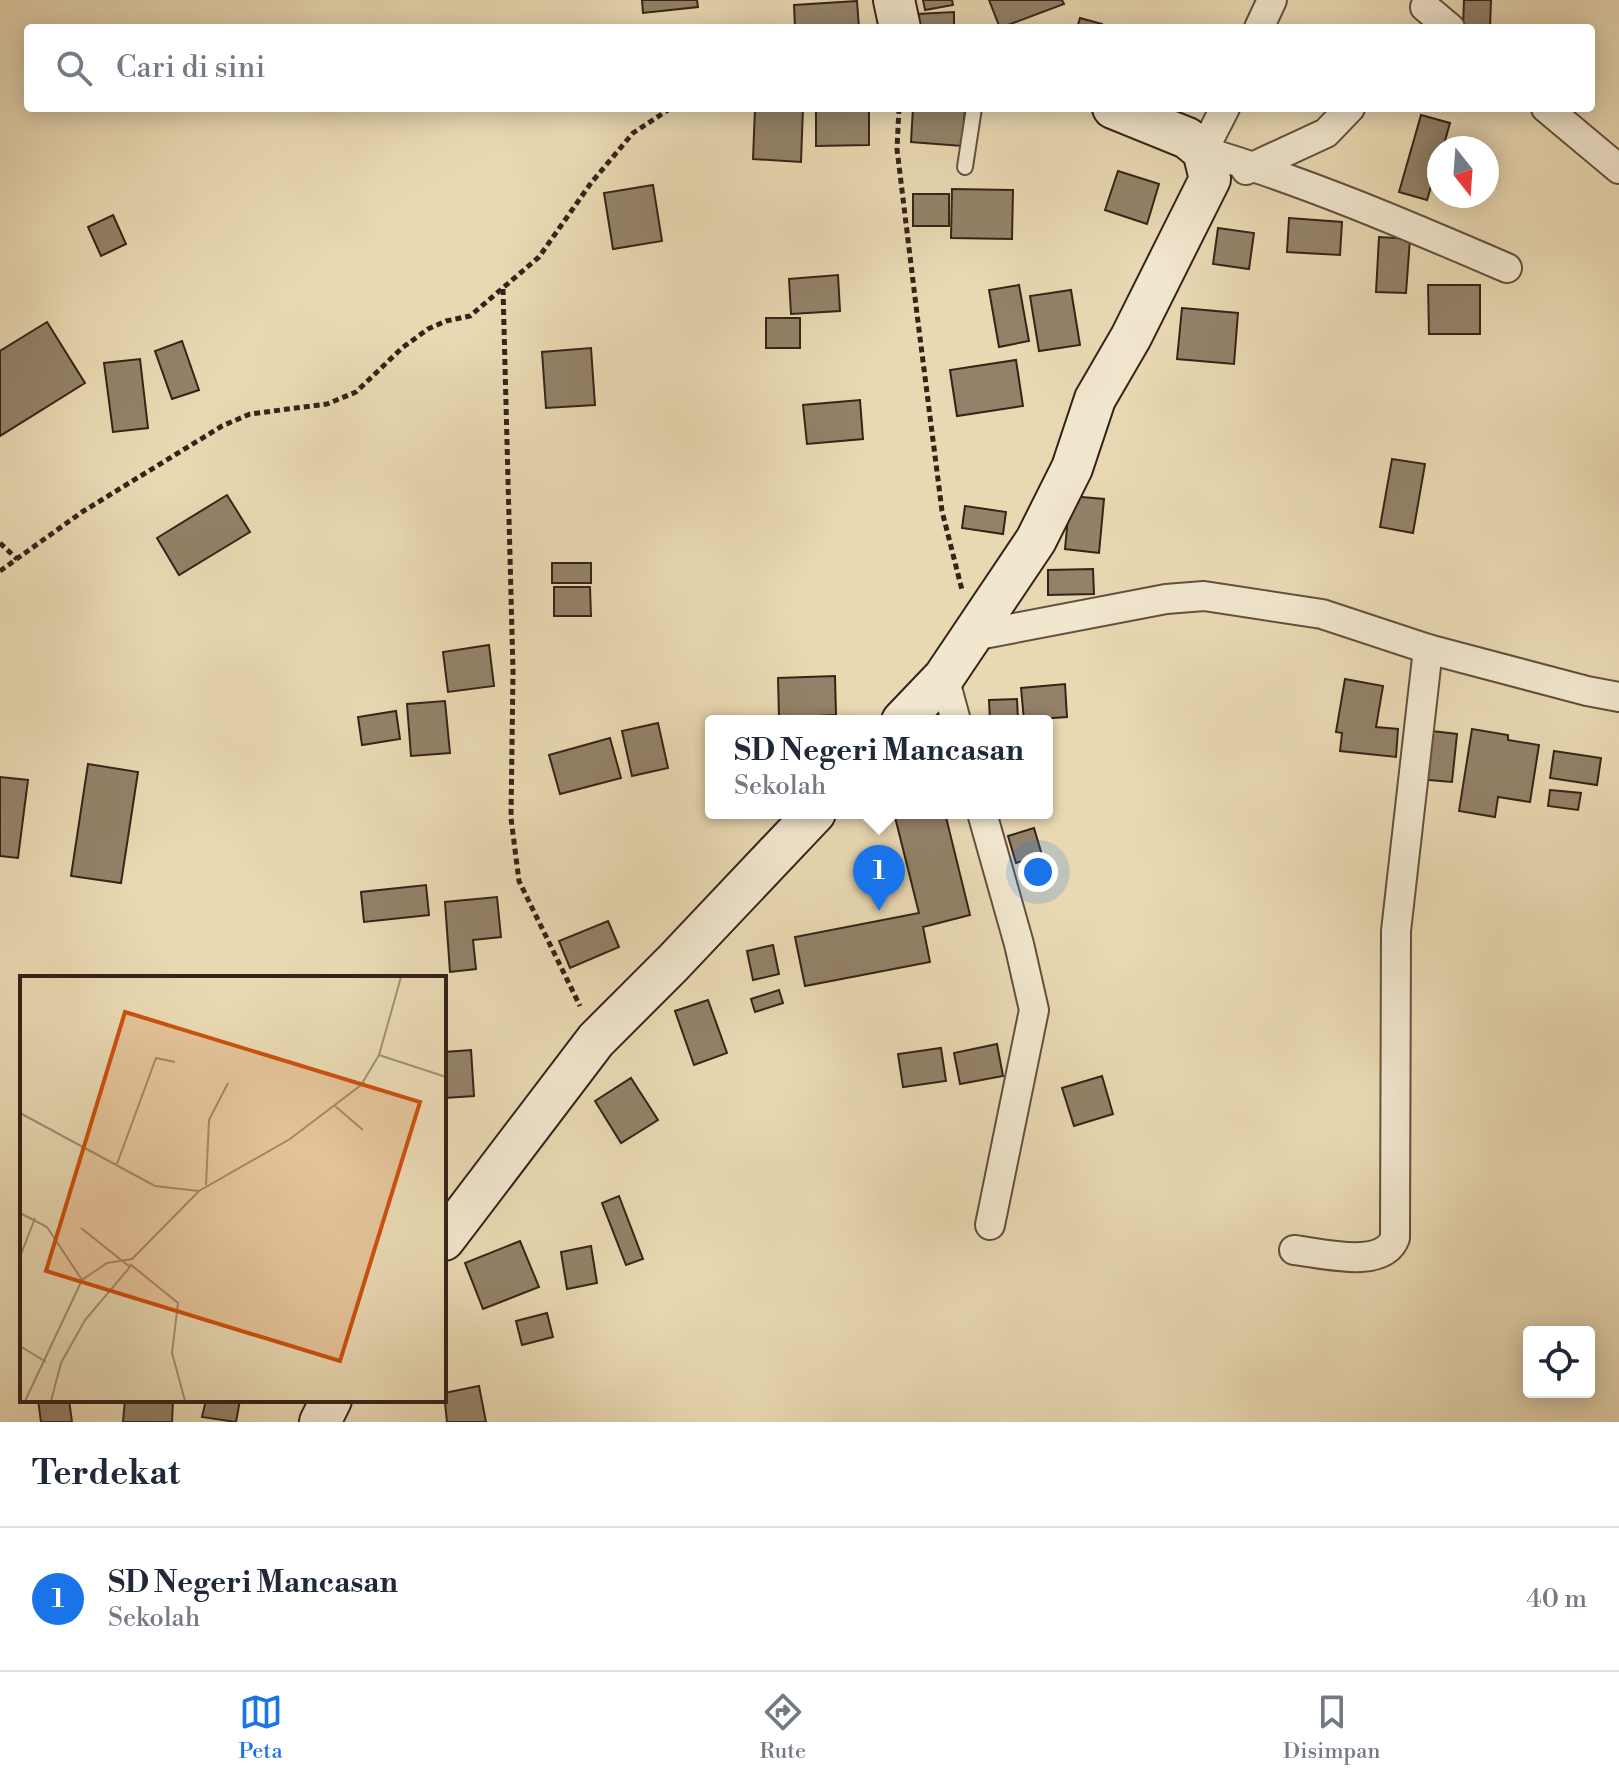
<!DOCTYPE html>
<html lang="id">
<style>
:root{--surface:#fff;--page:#f6f6f7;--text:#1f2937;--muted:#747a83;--line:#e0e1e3;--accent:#1a73e8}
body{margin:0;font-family:"Libre Bodoni",serif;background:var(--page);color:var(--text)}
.controls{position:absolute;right:24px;bottom:24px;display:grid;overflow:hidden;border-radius:8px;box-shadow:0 4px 20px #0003}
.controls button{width:72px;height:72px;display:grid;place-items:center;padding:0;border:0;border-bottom:2px solid var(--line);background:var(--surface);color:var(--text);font:40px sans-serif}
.compass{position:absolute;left:1427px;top:136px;width:72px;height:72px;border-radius:50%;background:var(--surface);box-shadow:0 4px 20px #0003;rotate:163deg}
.you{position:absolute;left:1038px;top:872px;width:28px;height:28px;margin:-20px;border:6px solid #fff;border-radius:50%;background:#1a73e8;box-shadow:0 0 0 12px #1a73e833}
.badge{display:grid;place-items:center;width:52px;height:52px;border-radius:50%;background:var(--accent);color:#fff;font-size:26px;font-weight:700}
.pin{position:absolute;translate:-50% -66px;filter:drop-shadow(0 2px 4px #0008)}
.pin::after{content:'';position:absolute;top:42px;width:28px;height:24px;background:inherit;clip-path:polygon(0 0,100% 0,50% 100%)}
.popup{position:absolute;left:705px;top:715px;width:348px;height:104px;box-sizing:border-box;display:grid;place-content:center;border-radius:8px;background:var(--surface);filter:drop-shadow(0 2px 6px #0005);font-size:26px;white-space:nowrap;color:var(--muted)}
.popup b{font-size:30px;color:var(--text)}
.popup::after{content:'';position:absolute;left:50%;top:100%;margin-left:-16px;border:16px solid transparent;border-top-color:var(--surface)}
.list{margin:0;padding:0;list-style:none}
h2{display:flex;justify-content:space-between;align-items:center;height:104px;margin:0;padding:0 32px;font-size:34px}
h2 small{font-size:26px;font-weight:400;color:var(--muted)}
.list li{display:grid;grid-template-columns:52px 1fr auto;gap:24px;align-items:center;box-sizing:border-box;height:144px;padding:0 32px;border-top:2px solid var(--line)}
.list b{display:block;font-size:30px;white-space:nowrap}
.list p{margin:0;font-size:26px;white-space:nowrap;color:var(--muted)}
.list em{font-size:26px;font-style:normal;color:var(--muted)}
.icon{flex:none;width:44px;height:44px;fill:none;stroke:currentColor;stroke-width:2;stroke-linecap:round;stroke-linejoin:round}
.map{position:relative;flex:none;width:1619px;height:1422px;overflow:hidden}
.search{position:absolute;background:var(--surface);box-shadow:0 4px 20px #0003;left:24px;right:24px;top:24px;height:88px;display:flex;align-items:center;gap:20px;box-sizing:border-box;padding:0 28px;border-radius:8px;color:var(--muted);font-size:30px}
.sheet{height:248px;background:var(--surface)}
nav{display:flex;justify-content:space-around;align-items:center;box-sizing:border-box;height:112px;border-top:2px solid var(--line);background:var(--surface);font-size:22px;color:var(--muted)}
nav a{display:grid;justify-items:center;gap:4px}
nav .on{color:var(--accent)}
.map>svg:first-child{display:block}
.building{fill:#938269;stroke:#362318;stroke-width:2}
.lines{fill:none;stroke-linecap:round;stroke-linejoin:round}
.lane-casing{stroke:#63503f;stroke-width:18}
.street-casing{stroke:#63503f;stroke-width:32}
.secondary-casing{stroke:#362318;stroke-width:44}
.path{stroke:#362318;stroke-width:5;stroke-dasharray:6 4;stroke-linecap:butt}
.lane{stroke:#f1e6ce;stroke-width:14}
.street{stroke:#f1e6ce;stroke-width:28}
.secondary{stroke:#f1e6ce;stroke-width:40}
.inset-road{fill:none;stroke:#a19075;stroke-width:2}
.view{fill:#cd510e;fill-opacity:0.15;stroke:#cd510e;stroke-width:4}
.inset-edge{fill:none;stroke:#362318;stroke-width:4}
</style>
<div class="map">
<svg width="1619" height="1422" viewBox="0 0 1619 1422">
<rect width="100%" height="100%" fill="#e9d9b3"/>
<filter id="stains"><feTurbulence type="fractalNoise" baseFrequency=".0025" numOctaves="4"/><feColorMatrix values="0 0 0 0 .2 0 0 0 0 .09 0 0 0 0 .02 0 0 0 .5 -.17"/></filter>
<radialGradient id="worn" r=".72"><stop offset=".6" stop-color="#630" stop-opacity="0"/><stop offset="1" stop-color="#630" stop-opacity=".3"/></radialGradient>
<g class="building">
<polygon points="642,0 697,0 698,7 643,13"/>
<polygon points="923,0 952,0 953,5 925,10"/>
<polygon points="989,0 1062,0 1064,4 1000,28"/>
<polygon points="1464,0 1491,0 1490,27 1463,27"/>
<polygon points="857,1 859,28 795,28 794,5"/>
<polygon points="954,12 954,28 918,28 917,14"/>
<polygon points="1080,18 1102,24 1101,28 1077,28"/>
<polygon points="755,108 803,108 801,162 753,159"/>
<polygon points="816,108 869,108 869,145 816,146"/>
<polygon points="913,108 965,108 962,146 911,142"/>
<polygon points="1421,115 1450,123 1443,148 1439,148 1439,160 1427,200 1399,192"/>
<polygon points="1118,171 1159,184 1147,224 1105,210"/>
<polygon points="653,185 662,241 613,249 604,193"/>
<polygon points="952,189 1013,190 1012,239 951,238"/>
<rect x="913" y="194" width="36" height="32"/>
<polygon points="113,215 126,244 101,256 88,227"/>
<polygon points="1289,218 1342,222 1340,255 1287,252"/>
<polygon points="1218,228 1254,233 1249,269 1213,264"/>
<polygon points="1379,237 1410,239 1406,293 1376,292"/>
<polygon points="838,275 840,311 791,314 789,279"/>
<polygon points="1019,285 1029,341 999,347 989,290"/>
<polygon points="1428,285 1480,285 1480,334 1429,334"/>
<polygon points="1071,290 1080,345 1039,351 1030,296"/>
<polygon points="1182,308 1238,313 1234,364 1177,359"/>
<rect x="766" y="318" width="34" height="30"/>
<polygon points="47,322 85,383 0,436 0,351"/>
<polygon points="182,341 199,390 172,399 155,351"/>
<polygon points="591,348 595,405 546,408 542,352"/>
<polygon points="140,359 148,428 113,432 104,363"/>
<polygon points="1016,360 1023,406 957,416 950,370"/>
<polygon points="860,400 863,439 807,444 803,405"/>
<polygon points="1392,459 1425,464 1413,533 1380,527"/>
<polygon points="227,495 250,532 179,575 157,538"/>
<polygon points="1070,496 1104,499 1099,553 1065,549"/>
<polygon points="965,506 1006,512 1003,534 962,528"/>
<rect x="552" y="563" width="39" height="20"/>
<polygon points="1093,569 1094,594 1048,595 1048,570"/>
<polygon points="554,587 590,587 591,616 554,616"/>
<polygon points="489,645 494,686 448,692 443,652"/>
<polygon points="835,676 836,715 779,718 778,678"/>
<polygon points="1345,679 1383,686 1376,727 1398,729 1396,757 1340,751 1342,733 1336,732"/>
<polygon points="1065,684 1067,717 1024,720 1021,688"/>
<polygon points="1017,699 1018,721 990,721 989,700"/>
<polygon points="445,701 450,753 411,756 407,704"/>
<polygon points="396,711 400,739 362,745 358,717"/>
<polygon points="658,723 668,768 632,776 622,731"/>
<polygon points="1472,729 1508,735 1508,740 1539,745 1530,802 1498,797 1495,817 1459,811"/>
<polygon points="1423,730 1457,734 1452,782 1417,779"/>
<polygon points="610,738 621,778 560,794 549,755"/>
<polygon points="1554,751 1601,758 1597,785 1550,778"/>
<polygon points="88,764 138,772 121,883 71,876"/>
<polygon points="0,777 28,780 18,858 0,856"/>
<polygon points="1550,790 1581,793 1578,810 1548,806"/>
<polygon points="894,813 945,813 970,915 923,927 930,962 805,986 795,937 919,913"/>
<polygon points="1034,828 1042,855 1016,863 1008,836"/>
<polygon points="426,885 429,915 364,922 361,892"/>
<polygon points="497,897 501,937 473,940 476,969 450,972 445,902"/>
<polygon points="608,921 619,947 570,968 559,941"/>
<polygon points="773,945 779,974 753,980 747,951"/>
<polygon points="779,990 783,1003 755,1012 751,999"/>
<polygon points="708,1000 727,1053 694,1065 675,1011"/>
<polygon points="997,1044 1003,1076 960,1084 954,1053"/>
<polygon points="941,1048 946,1081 903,1087 898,1054"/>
<polygon points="471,1050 474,1096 445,1098 444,1052"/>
<polygon points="1102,1076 1113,1114 1074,1126 1062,1088"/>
<polygon points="631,1078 658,1120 621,1143 595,1101"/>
<polygon points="619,1196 643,1259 626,1265 602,1203"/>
<polygon points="520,1241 539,1287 483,1309 465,1263"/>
<polygon points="591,1246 597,1283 567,1289 561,1252"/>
<polygon points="547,1313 553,1337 522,1345 516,1321"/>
<polygon points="479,1386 486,1422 447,1422 444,1393"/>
<polygon points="38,1400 69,1400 72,1422 41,1422"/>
<polygon points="125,1400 173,1400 172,1422 123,1422"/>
<polygon points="206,1400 240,1400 236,1422 202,1417"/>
</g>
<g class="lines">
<g class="lane-casing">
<polyline id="lane" points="965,167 974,108"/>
</g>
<g class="street-casing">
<g id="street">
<polyline points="1425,7 1450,28"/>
<polyline points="1259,28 1272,0"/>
<path d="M1225 108 1203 151C1307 182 1407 225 1507 268"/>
<polyline points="1546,108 1619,169"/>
<polyline points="1246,170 1326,133 1350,108"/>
<polyline points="973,636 1166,599 1204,596 1322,614 1428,649 1587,691 1619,697"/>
<polyline points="944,677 956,721"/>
<polyline points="982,813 1019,944 1034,1010 990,1225"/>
<path d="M1294 1250C1322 1253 1383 1270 1395 1238L1396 931 1428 649"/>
</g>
</g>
<g class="secondary-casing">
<g id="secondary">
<polyline points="894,0 900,28"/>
<polyline points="902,721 944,677 1036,540 1072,468 1095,399 1131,337 1210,179 1203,151 1187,138 1113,108"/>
<polyline points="444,1240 596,1040 673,963 815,813"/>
<polyline points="320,1422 331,1400"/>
</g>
</g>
<g class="path">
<polyline points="899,108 897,149 917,314 942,511 962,590"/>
<polyline points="503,289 513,671 511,818 519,881 580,1006"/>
<polyline points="0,543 17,559"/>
<polyline points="0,571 82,512 222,426 250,414 327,404 356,392 402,348 428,329 446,321 470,316 539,257 591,183 633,133 671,108"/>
</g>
<use href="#lane" class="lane"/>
<use href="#street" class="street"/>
<use href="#secondary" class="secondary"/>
</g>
<g transform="translate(20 976)">
<rect width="426" height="426" fill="#e9d9b3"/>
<path class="inset-road" d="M359 79 426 101M315 130 343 154M0 137 135 210 179 215M97 188 136 82 155 86M186 209 189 144 208 107M0 237 27 251 62 304M0 281 15 242M110 288 158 327 152 377 165 425M0 370 26 386M5 425 62 304 87 287 112 283 179 215 270 163 341 109 359 79 381 1M31 425 41 387 65 344 110 291 61 252"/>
<path class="view" d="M105 36 400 126 320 385 26 295Z"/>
<rect width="426" height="426" class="inset-edge"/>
</g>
<rect width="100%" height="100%" filter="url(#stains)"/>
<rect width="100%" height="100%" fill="url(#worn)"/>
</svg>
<div class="controls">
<button><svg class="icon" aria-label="locate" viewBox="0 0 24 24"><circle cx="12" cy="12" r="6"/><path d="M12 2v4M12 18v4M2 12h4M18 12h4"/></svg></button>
</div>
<svg class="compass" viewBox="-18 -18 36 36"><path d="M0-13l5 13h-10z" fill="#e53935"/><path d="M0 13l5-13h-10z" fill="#747a83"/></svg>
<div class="you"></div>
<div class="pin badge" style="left:879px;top:911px">1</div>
<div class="popup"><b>SD Negeri Mancasan</b>Sekolah</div>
<div class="search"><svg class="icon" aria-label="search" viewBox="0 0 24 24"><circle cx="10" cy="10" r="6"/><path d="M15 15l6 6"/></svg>Cari di sini</div>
</div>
<section class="sheet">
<h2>Terdekat<small></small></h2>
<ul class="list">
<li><span class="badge">1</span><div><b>SD Negeri Mancasan</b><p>Sekolah</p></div><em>40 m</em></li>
</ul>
</section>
<nav>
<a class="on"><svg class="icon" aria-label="map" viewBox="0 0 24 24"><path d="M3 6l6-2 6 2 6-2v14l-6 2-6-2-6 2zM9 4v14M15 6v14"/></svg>Peta</a>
<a><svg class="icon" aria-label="directions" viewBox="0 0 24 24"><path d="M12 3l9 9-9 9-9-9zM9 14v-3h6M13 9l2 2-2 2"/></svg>Rute</a>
<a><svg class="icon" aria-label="saved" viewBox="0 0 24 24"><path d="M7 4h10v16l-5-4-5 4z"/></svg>Disimpan</a>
</nav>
